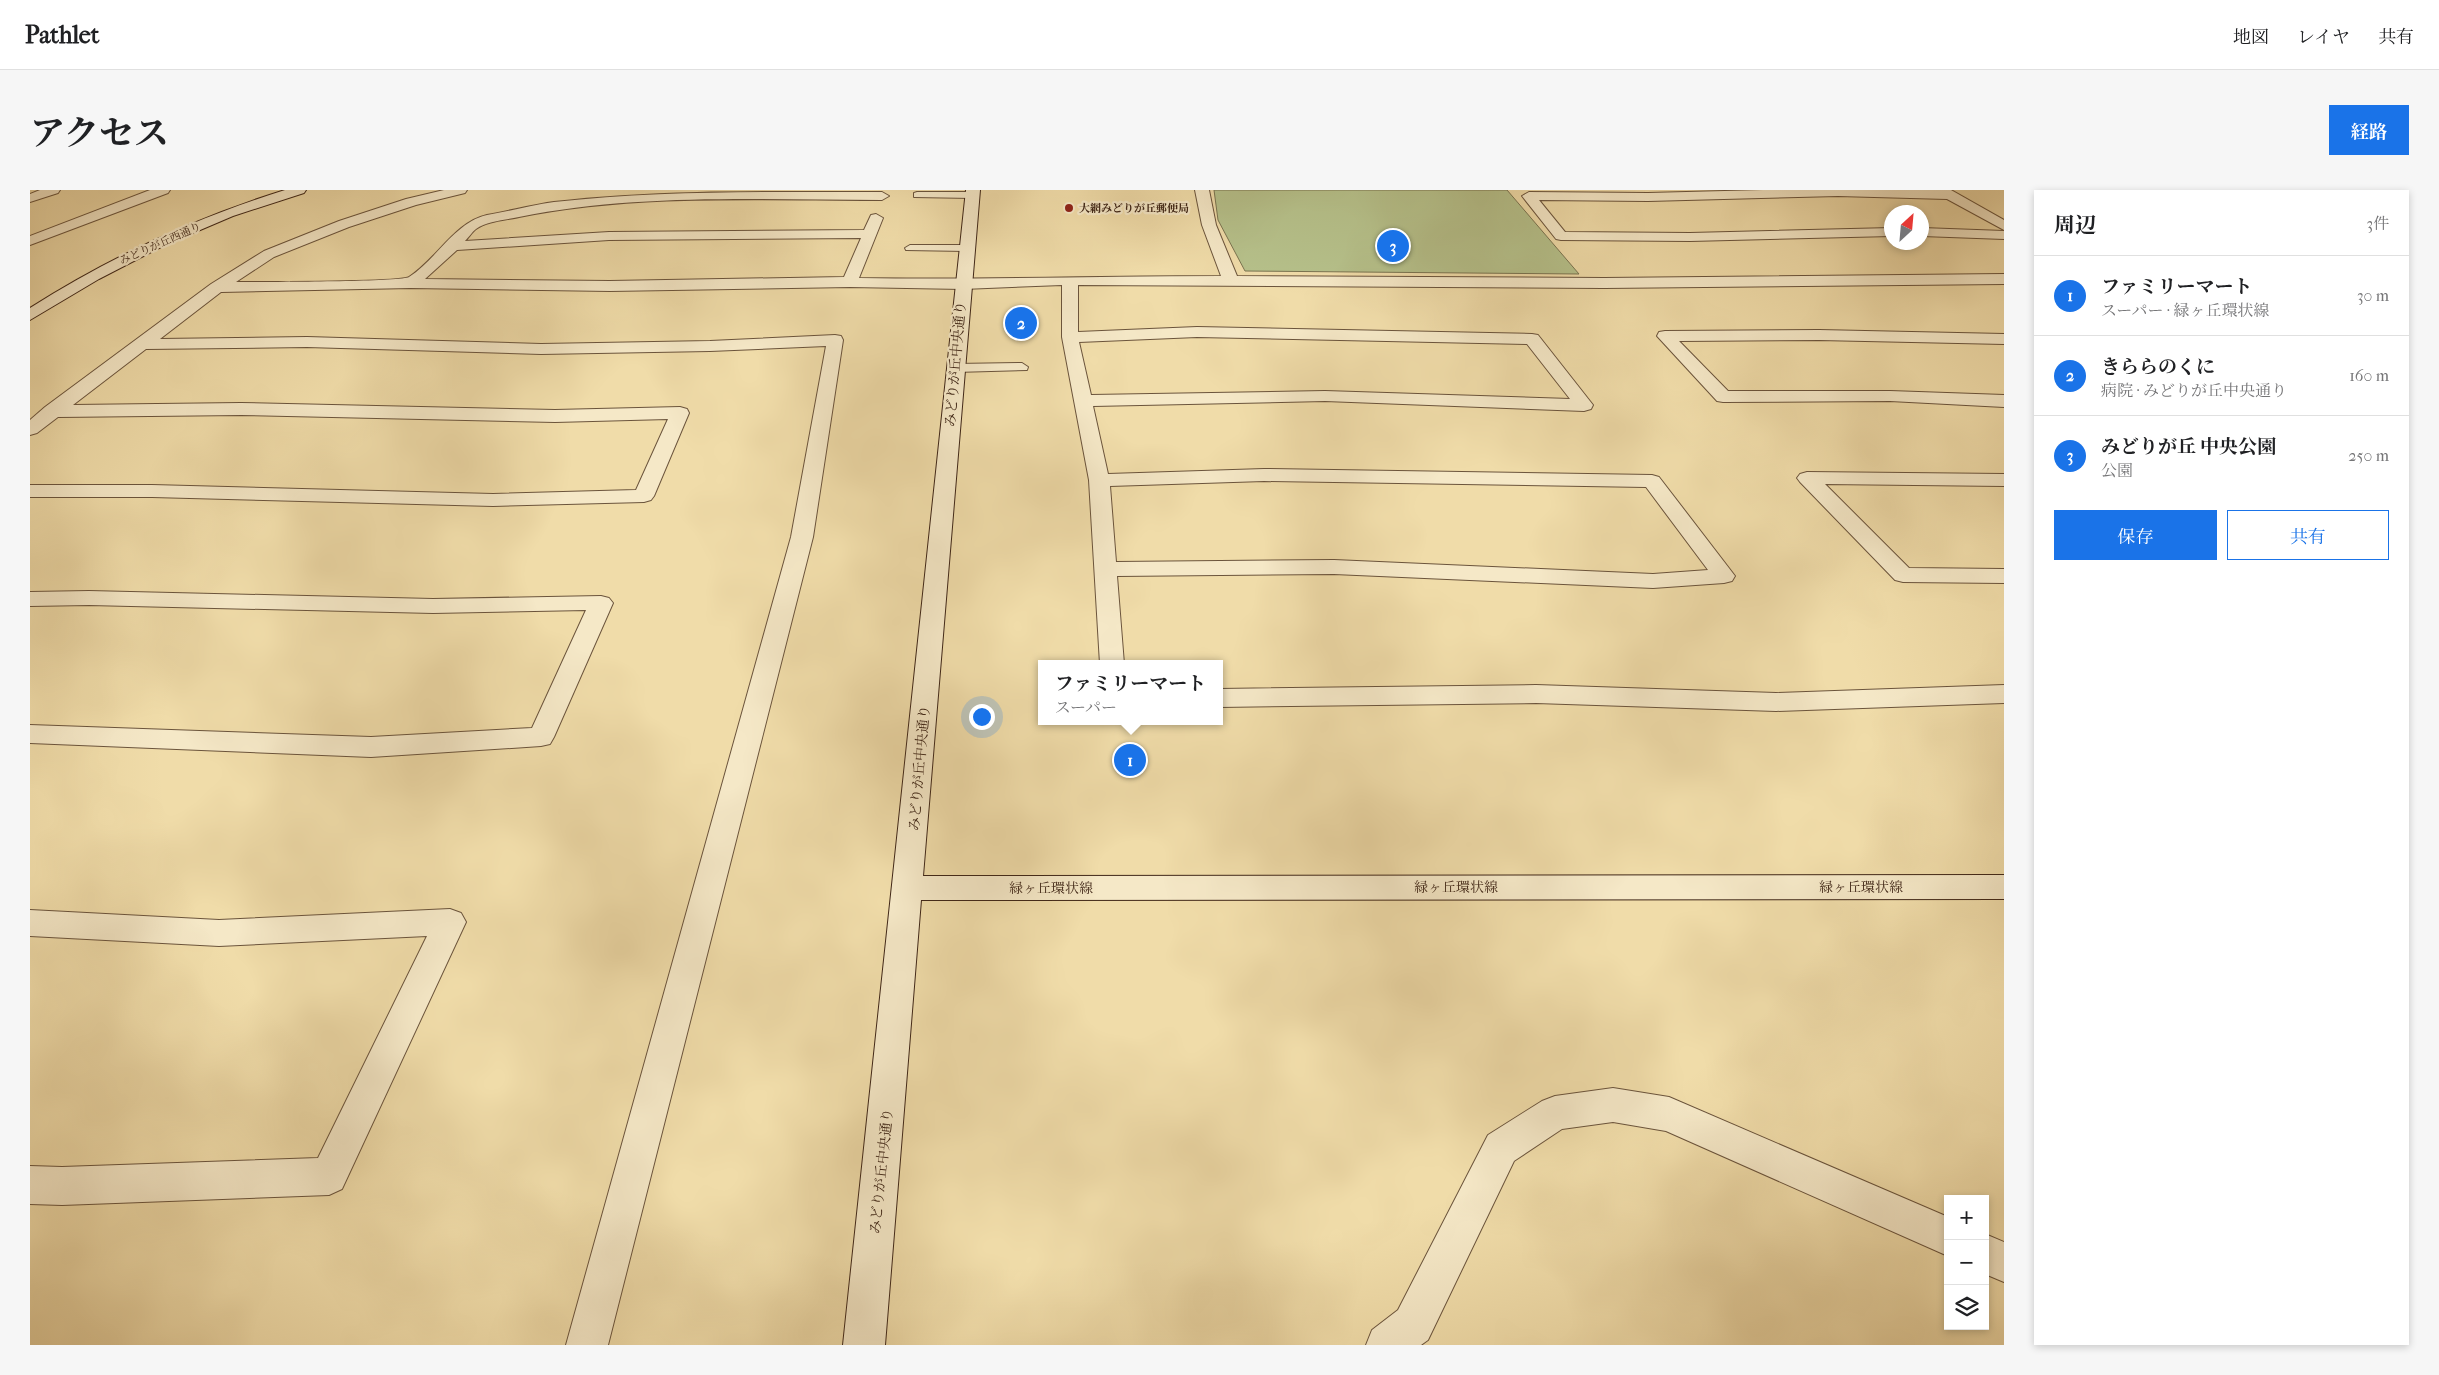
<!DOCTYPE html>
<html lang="ja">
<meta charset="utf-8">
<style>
:root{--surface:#fff;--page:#f6f6f6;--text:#202124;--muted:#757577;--line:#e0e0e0;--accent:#1a73e8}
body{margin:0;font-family:"IM FELL French Canon","Noto Serif JP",serif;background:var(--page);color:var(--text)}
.controls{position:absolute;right:15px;bottom:15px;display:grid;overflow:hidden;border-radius:0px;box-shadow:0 2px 8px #0003}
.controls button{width:45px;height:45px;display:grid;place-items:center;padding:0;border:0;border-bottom:1px solid var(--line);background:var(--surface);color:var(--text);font:25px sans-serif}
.compass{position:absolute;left:1854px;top:15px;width:45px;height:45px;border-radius:50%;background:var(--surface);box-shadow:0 2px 8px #0003;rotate:26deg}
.you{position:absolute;left:951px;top:526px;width:18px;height:18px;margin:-12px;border:4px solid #fff;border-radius:50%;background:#1a73e8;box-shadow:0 0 0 8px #1a73e833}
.badge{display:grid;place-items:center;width:32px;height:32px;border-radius:50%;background:var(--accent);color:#fff;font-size:16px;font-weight:700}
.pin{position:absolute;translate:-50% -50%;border:2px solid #fff;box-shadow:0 1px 5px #0006}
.popup{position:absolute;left:1008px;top:470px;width:185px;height:65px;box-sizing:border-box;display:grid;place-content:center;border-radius:0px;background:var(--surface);filter:drop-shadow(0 1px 4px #0005);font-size:16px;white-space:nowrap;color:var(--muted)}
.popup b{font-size:19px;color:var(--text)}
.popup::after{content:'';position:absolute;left:50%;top:100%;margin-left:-10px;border:10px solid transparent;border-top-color:var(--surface)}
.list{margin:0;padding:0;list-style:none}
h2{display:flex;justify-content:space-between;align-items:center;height:65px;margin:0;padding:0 20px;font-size:21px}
h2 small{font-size:16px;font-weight:400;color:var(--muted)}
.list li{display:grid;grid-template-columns:32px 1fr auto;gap:15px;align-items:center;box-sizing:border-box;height:80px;padding:0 20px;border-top:1px solid var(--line)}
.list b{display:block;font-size:19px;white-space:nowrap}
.list p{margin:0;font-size:16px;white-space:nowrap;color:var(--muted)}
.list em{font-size:16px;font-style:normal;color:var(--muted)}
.actions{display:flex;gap:10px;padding:15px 20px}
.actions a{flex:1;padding:11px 0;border:1px solid var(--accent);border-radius:0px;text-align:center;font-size:18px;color:var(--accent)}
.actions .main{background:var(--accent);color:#fff}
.icon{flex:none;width:28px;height:28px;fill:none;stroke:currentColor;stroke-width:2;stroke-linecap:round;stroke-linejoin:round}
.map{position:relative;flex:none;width:1974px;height:1155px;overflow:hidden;border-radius:0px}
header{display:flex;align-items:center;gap:30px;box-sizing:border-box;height:70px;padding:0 25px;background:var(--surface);border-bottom:1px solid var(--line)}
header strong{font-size:24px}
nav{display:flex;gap:28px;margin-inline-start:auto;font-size:18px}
.intro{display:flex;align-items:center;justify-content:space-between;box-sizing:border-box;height:120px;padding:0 30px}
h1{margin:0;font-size:35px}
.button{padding:12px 22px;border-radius:0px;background:var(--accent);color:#fff;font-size:18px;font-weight:700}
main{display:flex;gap:30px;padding:0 30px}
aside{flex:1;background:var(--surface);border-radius:0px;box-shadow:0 2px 8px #0003}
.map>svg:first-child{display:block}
.green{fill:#b6c18b;stroke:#7a7451}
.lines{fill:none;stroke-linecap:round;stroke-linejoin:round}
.lane-casing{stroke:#6b543c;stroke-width:2}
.street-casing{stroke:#6b543c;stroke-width:2}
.secondary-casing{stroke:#3f2617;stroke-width:2}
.lane{fill:#f5e8c7;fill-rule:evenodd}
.street{fill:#f5e8c7;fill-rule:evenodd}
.secondary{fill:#f5e8c7;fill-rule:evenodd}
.poi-dot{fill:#8f2418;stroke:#f5e8c7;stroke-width:2}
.labels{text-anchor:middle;stroke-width:4.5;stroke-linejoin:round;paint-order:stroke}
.far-poi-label{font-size:11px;font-weight:bold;fill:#3f2617;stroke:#f5e8c7;text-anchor:start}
.far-street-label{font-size:11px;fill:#3f2617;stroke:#f5e8c7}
.street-label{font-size:14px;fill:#3f2617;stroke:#f5e8c7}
</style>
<header>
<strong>Pathlet</strong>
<nav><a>地図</a><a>レイヤ</a><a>共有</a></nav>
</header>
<div class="intro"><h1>アクセス</h1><a class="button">経路</a></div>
<main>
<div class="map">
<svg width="1974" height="1155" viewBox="0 0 1974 1155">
<rect width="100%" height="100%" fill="#f0dca9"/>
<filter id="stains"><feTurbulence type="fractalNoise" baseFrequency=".004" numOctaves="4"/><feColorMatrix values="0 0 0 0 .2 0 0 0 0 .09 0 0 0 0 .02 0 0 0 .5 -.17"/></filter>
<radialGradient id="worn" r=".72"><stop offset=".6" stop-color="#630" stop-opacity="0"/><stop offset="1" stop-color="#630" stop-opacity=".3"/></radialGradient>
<polygon class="green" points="1184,0 1477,0 1549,84 1215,81 1188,30"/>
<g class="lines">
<g class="lane-casing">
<g id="lane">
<polygon points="887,2 942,2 947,5 942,8 884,7 884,3"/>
<polygon points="880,55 936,55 941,58 936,61 876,60 875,58"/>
<polygon points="992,173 998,177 997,180 925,182 919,178 925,174"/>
</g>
</g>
<g class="street-casing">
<g id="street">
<polygon points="10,0 30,0 28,3 0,12 0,4"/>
<polygon points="120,0 140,0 138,3 0,55 0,46"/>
<path d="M414 0H437L435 3 386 15 319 37 244 67 206 92C227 92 371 92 379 87 406 70 425 32 457 25 480 21 502 15 524 12 632 0 743 2 852 2L859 6 852 10C732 10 608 3 489 27 476 30 457 31 446 39 442 42 439 47 435 51L579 42 834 40 841 25 846 24 853 28 829 88C950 90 1071 86 1191 86L1172 35 1165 0H1179L1186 35 1207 86 1574 88 1974 84V94L1574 98 1048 95V142L1167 137 1502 144 1508 145 1563 215 1561 219 1554 221 1295 211 1063 216 1078 284 1234 279 1622 285 1629 287 1705 386 1702 391 1694 393 1623 398 1304 384 1087 386 1094 474H1070L1059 290 1032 147V95L933 99 820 97 580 101 381 98 191 102 130 149 277 147 511 154 680 151 805 145 811 146 813 150 783 347 578 1155H536L761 347 796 156 680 161 511 164 277 157 116 159 43 215 211 213 525 220 650 217 657 219 659 223 624 306 621 310 614 312 463 316 122 307H0V295H122L463 304 606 300 638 229 525 232 211 225 28 227 7 243 0 245V230L15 217 181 94 234 61 309 31 376 9ZM831 48 814 87 580 91 395 89 427 60 579 50ZM1167 147 1497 154 1540 209 1295 201 1061 205 1049 152ZM1234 291 1616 297 1678 380 1623 384 1304 370 1086 372 1080 296Z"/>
<polygon points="1733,0 1921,0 1974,30 1974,40 1917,9 1808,6 1618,11 1509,10 1535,42 1660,43 1862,38 1862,46 1660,51 1531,50 1526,49 1492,6 1499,2 1618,3"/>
<polygon points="1892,38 1974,41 1974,49 1892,46"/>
<polygon points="1789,140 1974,144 1974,154 1789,150 1649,151 1698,201 1860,201 1974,205 1974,217 1860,211 1693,212 1687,211 1627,146 1629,142 1635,141"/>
<polygon points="1777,282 1974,284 1974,296 1795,294 1879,378 1974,379 1974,393 1873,392 1865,390 1770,292 1767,288 1770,284"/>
<polygon points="59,401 403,409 571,406 579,408 583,413 524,547 520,554 511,556 341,567 0,553 0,535 341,547 502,538 556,420 403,423 59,415 0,416 0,402"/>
<polygon points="1506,495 1746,503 1974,495 1974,513 1746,521 1506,513 1189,517 1189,499"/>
<polygon points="420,719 431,723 436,732 312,999 299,1005 32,1015 0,1014 0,976 32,977 288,968 397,746 189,756 0,746 0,720 189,730"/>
<polygon points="1583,898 1639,907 1918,1027 1918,1066 1636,941 1583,932 1532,939 1484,971 1398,1150 1391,1155 1336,1155 1342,1140 1368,1120 1458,945 1512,911 1525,906"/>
<polygon points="1955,1044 1974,1052 1974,1092 1955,1084"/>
</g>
</g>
<g class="secondary-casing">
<g id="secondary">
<path d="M255 0H276L274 3 203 26 135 55 69 89 0 130V118C80 67 165 28 255 0Z"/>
<polygon points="936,0 950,0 893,686 1974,685 1974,709 891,710 855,1155 813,1155"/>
</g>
</g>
<use href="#lane" class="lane"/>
<use href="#street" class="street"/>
<use href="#secondary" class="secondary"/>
</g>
<circle class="poi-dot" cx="1039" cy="18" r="5"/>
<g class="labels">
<g class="far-poi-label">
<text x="1049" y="22">大網みどりが丘郵便局</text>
</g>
<g class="far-street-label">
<text transform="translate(130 53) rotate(-24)" y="4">みどりが丘西通り</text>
</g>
<g class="street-label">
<text transform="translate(925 174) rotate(-85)" y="5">みどりが丘中央通り</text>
<text transform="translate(889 578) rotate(-85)" y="5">みどりが丘中央通り</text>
<text x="1426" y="702">緑ヶ丘環状線</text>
<text x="1831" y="702">緑ヶ丘環状線</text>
<text x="1021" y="703">緑ヶ丘環状線</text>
<text transform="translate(851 981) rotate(-84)" y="5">みどりが丘中央通り</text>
</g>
</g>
<rect width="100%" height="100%" filter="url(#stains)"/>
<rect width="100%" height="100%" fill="url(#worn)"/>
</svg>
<div class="controls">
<button>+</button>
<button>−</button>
<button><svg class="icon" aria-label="layers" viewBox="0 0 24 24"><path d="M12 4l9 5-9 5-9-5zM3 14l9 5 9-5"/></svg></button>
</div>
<svg class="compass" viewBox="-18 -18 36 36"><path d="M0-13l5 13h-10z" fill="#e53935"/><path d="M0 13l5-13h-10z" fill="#757577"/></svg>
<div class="you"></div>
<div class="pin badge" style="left:1100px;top:570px">1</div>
<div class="popup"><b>ファミリーマート</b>スーパー</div>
<div class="pin badge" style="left:991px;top:133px">2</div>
<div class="pin badge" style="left:1363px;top:56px">3</div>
</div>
<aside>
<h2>周辺<small>3件</small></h2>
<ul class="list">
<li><span class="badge">1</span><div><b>ファミリーマート</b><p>スーパー · 緑ヶ丘環状線</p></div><em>30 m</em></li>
<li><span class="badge">2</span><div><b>きららのくに</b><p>病院 · みどりが丘中央通り</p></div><em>160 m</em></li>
<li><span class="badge">3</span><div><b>みどりが丘 中央公園</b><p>公園</p></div><em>250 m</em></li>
</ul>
<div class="actions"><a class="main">保存</a><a>共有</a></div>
</aside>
</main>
